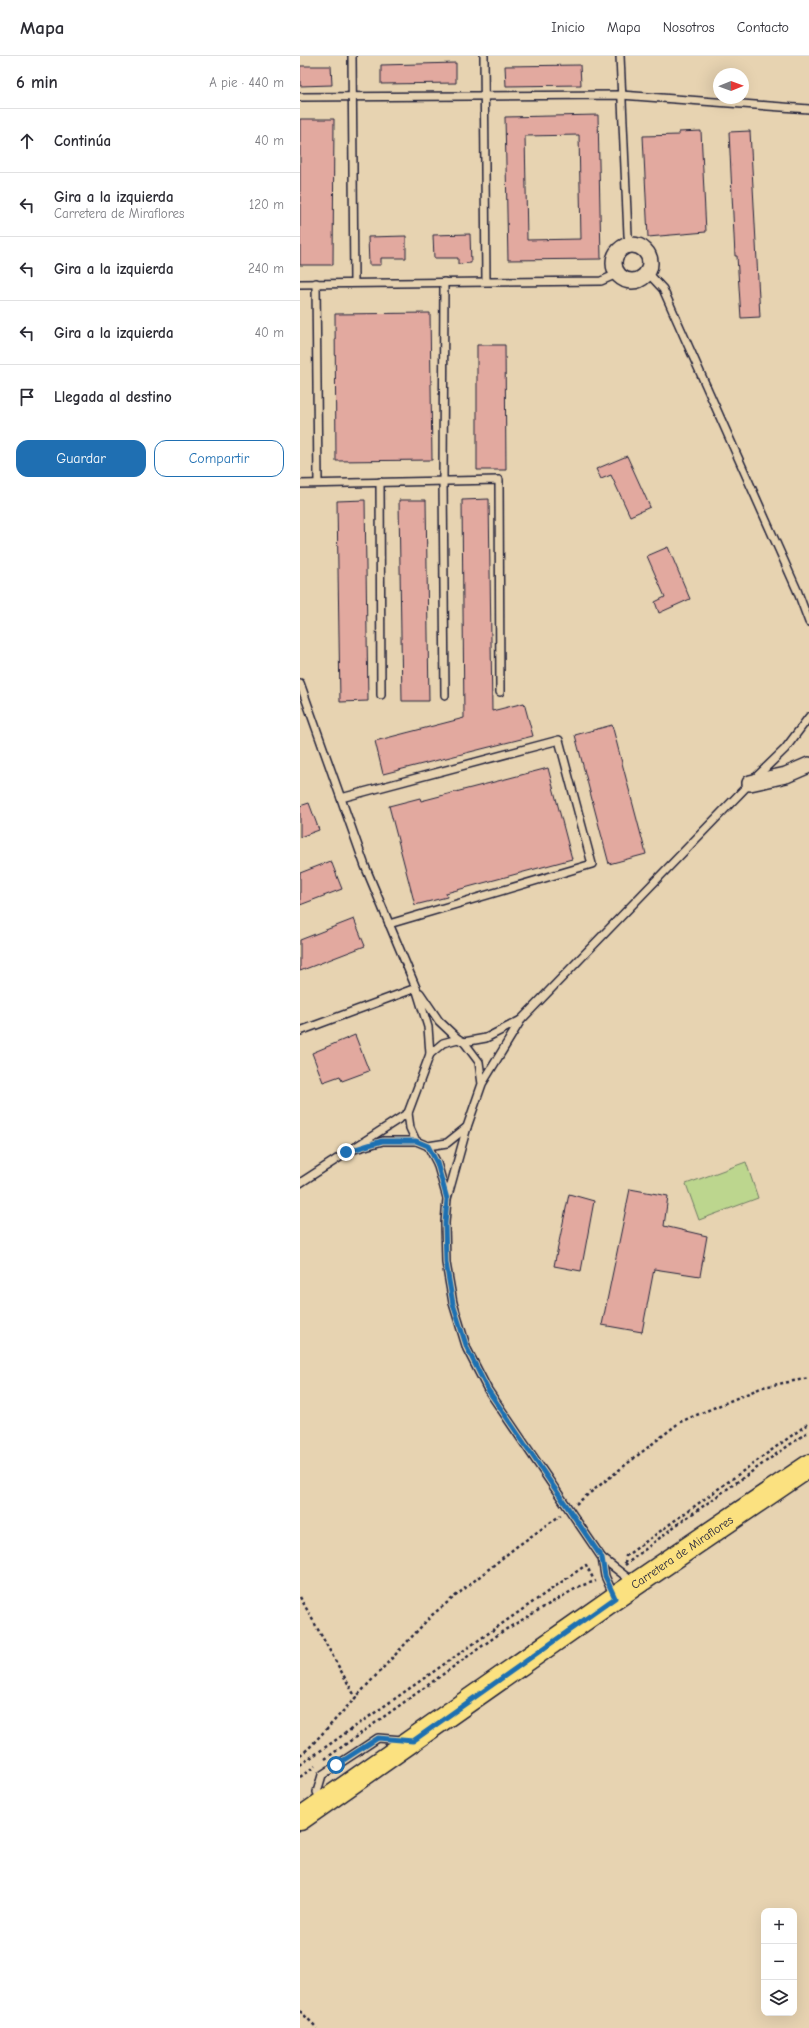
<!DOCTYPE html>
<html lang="es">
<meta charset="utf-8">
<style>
:root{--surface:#fff;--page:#f7f7f7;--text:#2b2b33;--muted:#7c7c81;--line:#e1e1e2;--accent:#1f6fb2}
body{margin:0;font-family:"Comic Neue",sans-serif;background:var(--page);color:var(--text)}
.controls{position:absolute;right:12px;bottom:12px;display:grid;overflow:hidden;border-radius:8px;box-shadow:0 4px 16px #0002}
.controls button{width:36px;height:36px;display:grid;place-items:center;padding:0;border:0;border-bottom:1px solid var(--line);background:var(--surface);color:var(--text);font:20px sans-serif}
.compass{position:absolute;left:413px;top:12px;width:36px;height:36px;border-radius:50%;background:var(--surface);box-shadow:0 4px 16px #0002;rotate:89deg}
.stop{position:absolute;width:12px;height:12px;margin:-9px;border:3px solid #1f6fb2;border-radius:50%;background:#fff}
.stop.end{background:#1f6fb2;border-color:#fff;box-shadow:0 1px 4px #0008}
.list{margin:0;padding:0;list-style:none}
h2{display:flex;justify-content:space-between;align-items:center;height:52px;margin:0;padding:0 16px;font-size:17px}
h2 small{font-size:13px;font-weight:400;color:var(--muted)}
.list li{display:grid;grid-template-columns:26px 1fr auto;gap:12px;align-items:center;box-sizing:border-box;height:64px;padding:0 16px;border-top:1px solid var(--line)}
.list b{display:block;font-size:15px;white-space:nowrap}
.list p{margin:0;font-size:13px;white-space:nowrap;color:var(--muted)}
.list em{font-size:13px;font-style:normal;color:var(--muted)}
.actions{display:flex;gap:8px;padding:12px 16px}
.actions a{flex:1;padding:9px 0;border:1px solid var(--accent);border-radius:12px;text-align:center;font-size:14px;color:var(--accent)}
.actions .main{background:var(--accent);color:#fff}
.icon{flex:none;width:22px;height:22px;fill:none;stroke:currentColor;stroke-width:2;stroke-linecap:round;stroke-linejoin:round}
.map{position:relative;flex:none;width:509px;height:1972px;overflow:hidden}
header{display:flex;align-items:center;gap:24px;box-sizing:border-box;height:56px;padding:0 20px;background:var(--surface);border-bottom:1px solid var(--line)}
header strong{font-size:19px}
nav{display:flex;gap:22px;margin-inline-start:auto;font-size:14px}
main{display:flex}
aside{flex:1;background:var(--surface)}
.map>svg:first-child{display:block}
.green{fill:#bcd68e;stroke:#6f7c64}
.building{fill:#e2a99f;stroke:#22223b;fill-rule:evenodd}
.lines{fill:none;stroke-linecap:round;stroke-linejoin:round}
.lane-casing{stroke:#22223b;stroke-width:10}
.street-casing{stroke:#22223b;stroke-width:18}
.primary-casing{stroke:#22223b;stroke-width:25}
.path{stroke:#22223b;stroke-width:2.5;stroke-dasharray:3 3;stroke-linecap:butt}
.lane{stroke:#e7d3b1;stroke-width:7}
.street{stroke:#e7d3b1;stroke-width:15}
.primary{stroke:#fbe180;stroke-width:22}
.route{stroke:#1f6fb2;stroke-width:5}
.labels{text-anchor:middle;stroke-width:3;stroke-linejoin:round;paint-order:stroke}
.street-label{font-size:12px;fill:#22223b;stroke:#e7d3b1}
</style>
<header>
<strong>Mapa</strong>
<nav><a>Inicio</a><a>Mapa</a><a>Nosotros</a><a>Contacto</a></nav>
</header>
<main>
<aside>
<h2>6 min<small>A pie · 440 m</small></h2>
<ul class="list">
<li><svg class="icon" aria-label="ahead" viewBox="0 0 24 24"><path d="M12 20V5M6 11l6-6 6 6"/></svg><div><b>Continúa</b></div><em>40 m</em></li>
<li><svg class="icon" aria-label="left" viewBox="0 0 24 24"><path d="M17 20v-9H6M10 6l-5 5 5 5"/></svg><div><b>Gira a la izquierda</b><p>Carretera de Miraflores</p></div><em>120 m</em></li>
<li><svg class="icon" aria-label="left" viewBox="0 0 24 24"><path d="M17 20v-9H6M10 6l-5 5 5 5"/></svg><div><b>Gira a la izquierda</b></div><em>240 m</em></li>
<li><svg class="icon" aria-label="left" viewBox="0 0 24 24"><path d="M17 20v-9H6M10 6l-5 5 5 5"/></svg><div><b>Gira a la izquierda</b></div><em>40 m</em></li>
<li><svg class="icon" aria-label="arrive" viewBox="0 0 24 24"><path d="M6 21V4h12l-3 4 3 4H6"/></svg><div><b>Llegada al destino</b></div></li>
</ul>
<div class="actions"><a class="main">Guardar</a><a>Compartir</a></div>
</aside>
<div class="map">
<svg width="509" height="1972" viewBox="0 0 509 1972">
<rect width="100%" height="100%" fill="#e7d3b1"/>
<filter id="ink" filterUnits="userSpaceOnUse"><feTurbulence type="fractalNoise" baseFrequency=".025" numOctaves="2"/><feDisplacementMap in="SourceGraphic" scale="8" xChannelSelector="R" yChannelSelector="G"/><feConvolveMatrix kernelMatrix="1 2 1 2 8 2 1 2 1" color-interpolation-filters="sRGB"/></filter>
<g filter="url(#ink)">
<polygon class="green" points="446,1106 458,1142 399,1164 386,1128"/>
<g class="building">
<polygon points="156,7 156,27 81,28 81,9"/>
<polygon points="280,9 281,29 206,30 205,10"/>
<polygon points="0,10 31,10 32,29 0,30"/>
<path d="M298 59 301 203 208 204 205 61ZM279 79 281 183 227 184 225 80Z"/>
<polygon points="0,63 34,63 33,209 0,209"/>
<polygon points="401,75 406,176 348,181 343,80 379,79 379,76"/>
<polygon points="450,75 460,261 441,262 437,200 435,200 429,76"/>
<polygon points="170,178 171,207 158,208 158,202 134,202 133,179"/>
<polygon points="106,180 106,202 81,202 81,209 69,209 68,181"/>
<polygon points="130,257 132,404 36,405 35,258"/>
<polygon points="177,289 205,289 206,414 177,414"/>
<polygon points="327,400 350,451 330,460 311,419 301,423 296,413"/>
<polygon points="189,443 192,655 224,647 233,680 83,718 75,685 164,662 162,444"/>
<polygon points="65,444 68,645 40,646 37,445"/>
<polygon points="99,444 126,444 129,645 102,645"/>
<polygon points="368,491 390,543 359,557 355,546 365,541 347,500"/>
<polygon points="312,669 346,798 309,808 275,679"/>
<polygon points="248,712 272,803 146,837 147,841 115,849 89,750 120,742 121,745"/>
<polygon points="9,747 19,774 0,781 0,750"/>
<polygon points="31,805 42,833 0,849 0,817"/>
<polygon points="54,863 65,890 0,915 0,884"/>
<polygon points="55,979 69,1015 42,1025 40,1020 23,1026 12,997"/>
<polygon points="330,1133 368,1140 364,1170 407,1180 400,1220 354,1213 342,1276 302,1269"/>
<polygon points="269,1138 294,1145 281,1215 254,1210"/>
</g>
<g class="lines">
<g class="lane-casing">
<g id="lane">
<polyline points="52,0 54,226"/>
<polyline points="184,0 186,225"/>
<polyline points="320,0 328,179 330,189"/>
<polyline points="0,41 321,39 509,53"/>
<polyline points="348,217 363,233 497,534 509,566"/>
<polyline points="144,226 143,425 145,639"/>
<polyline points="16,227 18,427"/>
<polyline points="0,228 301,225 317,218"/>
<polyline points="80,426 81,639"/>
<polyline points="0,428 199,424 200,636"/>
<polyline points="0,627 65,810 116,932 128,971 130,998"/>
<polyline points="41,742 259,684 292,808 89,868"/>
<polyline points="120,937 139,965 158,983"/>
<polyline points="0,975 116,932"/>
<polyline points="164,986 186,982 221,964"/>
<polyline points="182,1028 179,1006 164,986 158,983 143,987 130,998 108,1057 110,1072 116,1085 128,1090 147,1087 167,1071 182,1028 221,964 450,727 485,693 509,661"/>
<polyline points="167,1071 147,1143 145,1167 146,1207 153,1247 167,1293 188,1334 302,1502 333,1526"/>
<polyline points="128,1090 137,1107 147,1142"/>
<polyline points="55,1093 83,1085 116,1085"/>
<polyline points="0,1127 108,1057"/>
<polyline points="302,1502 305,1520 314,1540"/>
<polyline points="22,1745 17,1736 22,1719 78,1682 102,1684"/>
</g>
</g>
<g class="street-casing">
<g id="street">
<circle cx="332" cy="207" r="18"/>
<polyline points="450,727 486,719 509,709"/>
</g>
</g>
<g class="primary-casing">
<g id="primary">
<path id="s1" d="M0 1763 315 1542 509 1410"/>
</g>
</g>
<g class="path">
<polyline points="276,1448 380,1366 463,1331 509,1322"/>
<polyline points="325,1507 326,1500 509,1367"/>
<polyline points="325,1509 375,1470 509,1375"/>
<polyline points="0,1541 56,1642"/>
<polyline points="0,1699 8,1693 132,1559 216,1491 261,1459"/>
<polyline points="25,1703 203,1575 280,1530 296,1525"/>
<polyline points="0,1709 286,1509 294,1524"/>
<polyline points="0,1721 15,1710"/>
<polyline points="0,1955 17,1972"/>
</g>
<use href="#lane" class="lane"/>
<use href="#street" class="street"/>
<use href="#primary" class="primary"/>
</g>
</g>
<g class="lines" filter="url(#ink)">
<polyline class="route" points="36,1709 78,1682 113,1685 315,1542 305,1520 302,1502 188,1334 167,1292 153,1248 146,1207 145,1168 147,1143 137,1107 128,1090 116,1085 82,1085 46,1096"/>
</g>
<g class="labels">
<g class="street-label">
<text dy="4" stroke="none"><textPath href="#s1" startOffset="466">Carretera de Miraflores</textPath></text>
</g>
</g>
</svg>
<div class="controls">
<button>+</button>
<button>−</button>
<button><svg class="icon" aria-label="layers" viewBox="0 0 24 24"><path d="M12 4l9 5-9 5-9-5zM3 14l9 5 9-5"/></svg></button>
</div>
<svg class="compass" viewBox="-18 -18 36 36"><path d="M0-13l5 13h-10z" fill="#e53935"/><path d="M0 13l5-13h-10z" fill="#7c7c81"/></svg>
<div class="stop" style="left:36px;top:1709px"></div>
<div class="stop end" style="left:46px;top:1096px"></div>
</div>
</main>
